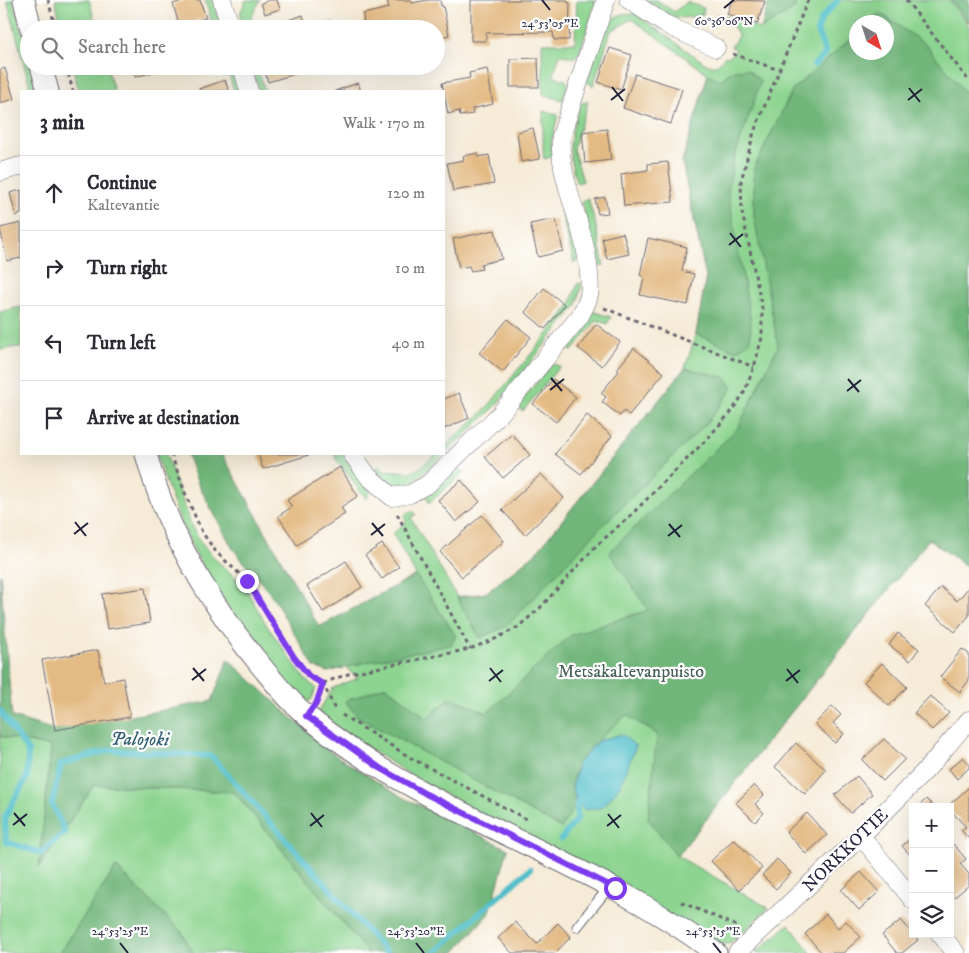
<!DOCTYPE html>
<meta charset="utf-8">
<style>
:root{--surface:#fff;--page:#f2f2f3;--text:#2b2b33;--muted:#7c7c81;--line:#e1e1e2}
body{margin:0;font-family:"IM FELL DW Pica",serif;background:var(--page);color:var(--text)}
.controls{position:absolute;right:15px;bottom:15px;display:grid;overflow:hidden;border-radius:0px;box-shadow:0 5px 20px #0002}
.controls button{width:45px;height:45px;display:grid;place-items:center;padding:0;border:0;border-bottom:1px solid var(--line);background:var(--surface);color:var(--text);font:25px sans-serif}
.compass{position:absolute;left:849px;top:15px;width:45px;height:45px;border-radius:50%;background:var(--surface);box-shadow:0 5px 20px #0002;rotate:141deg}
.stop{position:absolute;width:15px;height:15px;margin:-11px;border:4px solid #7c3aed;border-radius:50%;background:#fff}
.stop.end{background:#7c3aed;border-color:#fff;box-shadow:0 1px 5px #0008}
.list{margin:0;padding:0;list-style:none}
h2{display:flex;justify-content:space-between;align-items:center;height:65px;margin:0;padding:0 20px;font-size:21px}
h2 small{font-size:16px;font-weight:400;color:var(--muted)}
.list li{display:grid;grid-template-columns:32px 1fr auto;gap:15px;align-items:center;box-sizing:border-box;height:75px;padding:0 20px;border-top:1px solid var(--line)}
.list b{display:block;font-size:19px;white-space:nowrap}
.list p{margin:0;font-size:16px;white-space:nowrap;color:var(--muted)}
.list em{font-size:16px;font-style:normal;color:var(--muted)}
.icon{flex:none;width:28px;height:28px;fill:none;stroke:currentColor;stroke-width:2;stroke-linecap:round;stroke-linejoin:round}
.map{position:relative;flex:none;width:969px;height:953px;overflow:hidden}
.search{position:absolute;background:var(--surface);box-shadow:0 5px 20px #0002;left:20px;top:20px;width:425px;height:55px;display:flex;align-items:center;gap:12px;box-sizing:border-box;padding:0 18px;border-radius:28px;color:var(--muted);font-size:19px}
.panel{position:absolute;background:var(--surface);box-shadow:0 5px 20px #0002;left:20px;top:90px;width:425px;height:365px;border-radius:0px}
.map>svg:first-child{display:block}
.green{fill:#8cd48f;stroke:#577b65;fill-rule:evenodd}
.forest{fill:#71b67a;stroke:#4a6c5a}
.water{fill:#50bec9;stroke:#397082}
.lines{fill:none;stroke-linecap:round;stroke-linejoin:round}
.stream{stroke:#50bec9;stroke-width:6}
.building{fill:#e3ba83}
.service-casing{stroke:#6c6872;stroke-width:11}
.minor-casing{stroke:#6c6872;stroke-width:19}
.tertiary-casing{stroke:#6c6872;stroke-width:23}
.path{stroke:#6c6872;stroke-width:3;stroke-dasharray:4 4;stroke-linecap:butt}
.service{stroke:#fff;stroke-width:9}
.minor{stroke:#fff;stroke-width:18}
.tertiary{stroke:#fff;stroke-width:21}
.route{stroke:#7c3aed;stroke-width:6}
.ticks{fill:none;stroke:#22223b;stroke-width:2}
.labels{text-anchor:middle;stroke-width:4.5;stroke-linejoin:round;paint-order:stroke}
.park-label{font-size:18px;fill:#476058;stroke:#fff}
.street-label{font-size:18px;fill:#22223b;stroke:#fff}
.water-label{font-size:19px;font-style:italic;fill:#346074;stroke:#fff}
.ticks-label{font-size:12px;text-anchor:middle;fill:#22223b;stroke:#fff;stroke-width:4.5;stroke-linejoin:round;paint-order:stroke}
</style>
<div class="map">
<svg width="969" height="953" viewBox="0 0 969 953">
<rect width="100%" height="100%" fill="#fff"/>
<filter id="ink" filterUnits="userSpaceOnUse"><feTurbulence type="fractalNoise" baseFrequency=".02" numOctaves="2"/><feDisplacementMap in="SourceGraphic" scale="10" xChannelSelector="R" yChannelSelector="G"/><feConvolveMatrix kernelMatrix="1 2 1 2 8 2 1 2 1" color-interpolation-filters="sRGB"/></filter>
<filter id="wash" filterUnits="userSpaceOnUse"><feTurbulence type="fractalNoise" baseFrequency=".0096" numOctaves="4" result="noise"/><feDisplacementMap in="SourceGraphic" scale="20" xChannelSelector="R" yChannelSelector="G"/><feGaussianBlur stdDeviation="1.12" result="paint"/><feColorMatrix in="noise" values="0 0 0 0 0 0 0 0 0 0 0 0 0 0 0 0 0 1.4 0 .05"/><feComposite in="paint" operator="in"/></filter>
<g filter="url(#wash)">
<rect width="100%" height="100%" fill="#f5ebd7"/>
<g class="green">
<polygon points="7,0 13,0 29,57 29,66 31,66 38,91 31,91"/>
<polygon points="55,0 89,0 97,29 62,29"/>
<polygon points="205,0 213,0 221,29 214,29"/>
<polygon points="246,0 260,0 246,29 240,29 241,11"/>
<polygon points="577,0 595,0 595,5 579,54 573,58 560,54 553,76 566,80 568,84 563,100 543,95 542,43 575,43"/>
<path d="M646 0H657L674 12 687 2 704 8 703 14C675 23 667 15 646 0Z"/>
<path d="M769 0H949L969 26V568L929 539 677 856 769 908 735 939 729 944H720L417 779 346 734 318 712 333 688 358 678 351 673 319 627 416 575 393 534 406 522 404 516 408 512 413 511 416 514 411 518 457 597 486 593 535 554 685 368 696 334 706 277 682 162 708 74 632 19 611 31 593 86 587 82C595 60 603 3 637 15L706 64C715 68 720 63 725 56L728 57 737 50 731 47 738 36C735 24 726 21 717 15V13L761 29ZM856 22H886V52H856ZM345 701 497 792 358 717Z"/>
<polygon points="72,66 107,66 114,91 79,91"/>
<polygon points="226,66 233,66 241,91 234,91"/>
<polygon points="251,66 257,66 265,91 259,91"/>
<path d="M588 102 573 149 583 181 578 183 576 182C566 145 569 138 581 103Z"/>
<polygon points="543,111 558,115 551,145 552,157 544,159 543,154"/>
<polygon points="588,198 595,222 604,266 599,267 582,203 584,200"/>
<polygon points="562,215 568,215 579,261 574,263"/>
<polygon points="578,283 582,284 576,306 493,409 433,465 410,483 398,485 389,483 375,470 379,465 383,470 412,472 418,469 436,454 444,454 444,447 484,411 545,337 570,305"/>
<polygon points="21,307 21,348 16,347 0,350 0,312"/>
<polygon points="591,311 611,317 607,324 597,320 572,351 567,349 566,347"/>
<polygon points="552,364 560,366 523,411 518,408 518,405"/>
<path d="M156 454H166L192 527 202 544 217 561 243 584 269 629 305 679 316 688 312 699 306 703C267 661 227 610 199 560 181 526 168 489 156 454Z"/>
<polygon points="334,454 343,454 370,492 366,499 336,459"/>
<polygon points="457,468 465,472 429,503 426,495"/>
<polygon points="0,736 51,747 40,866 94,785 234,792 368,953 193,953 182,932 116,867 60,953 0,953"/>
<polygon points="789,924 811,953 755,953"/>
</g>
<g class="forest">
<polygon points="769,0 796,0 794,9 761,29"/>
<polygon points="950,0 969,0 969,23"/>
<path d="M880 13 925 44 969 97V568L929 539 677 856 648 819 657 734 626 715C606 734 572 758 572 788 573 793 576 798 577 803L561 828 358 717 345 701 386 686 427 718 451 697 487 713 571 635 648 610 609 552 738 428 778 346 754 216V168L793 89 856 34V52H886V22H869Z"/>
<polygon points="747,69 761,81 734,159 728,191 751,322 750,342 736,351 696,334 706,277 682,162 708,74 720,80 734,70"/>
<polygon points="685,368 725,377 733,388 706,424 601,527 507,626 480,638 457,598 486,593 535,554"/>
<polygon points="187,454 222,454 319,627 416,575 456,636 451,645 371,661 328,672 314,667 272,596 233,549 198,484"/>
<polygon points="0,573 12,717 55,730 212,701 228,659 290,716 332,753 398,795 508,849 490,912 454,953 368,953 234,792 94,785 39,867 51,747 0,736"/>
<polygon points="116,867 182,932 193,953 60,953"/>
</g>
<polygon class="water" points="621,734 636,746 620,786 603,807 585,810 577,803 572,788 578,763 598,741"/>
<g class="lines">
<g class="stream">
<polyline points="814,65 826,53 817,31 822,18 838,0"/>
<polyline points="0,711 28,751 27,777 5,817 6,842 41,853 65,832 52,804 61,764 110,750 211,756 387,953"/>
<polyline points="561,839 577,819 577,803"/>
<polyline points="434,953 530,869"/>
</g>
</g>
<g id="blocks">
<g class="building">
<polygon points="186,0 200,0 206,18 179,25 173,4"/>
<polygon points="270,0 277,0 280,9 265,14 261,3"/>
<polygon points="387,0 411,0 412,3 427,0 440,0 441,6 443,6 449,35 436,38 436,29 364,29 363,14 389,8"/>
<polygon points="471,0 567,0 567,2 570,3 569,40 554,40 553,32 486,33 486,41 471,41"/>
<polygon points="732,0 765,1 757,24 727,14"/>
<polygon points="303,15 306,29 282,29 280,23"/>
<polygon points="333,21 336,29 308,29 308,28"/>
<polygon points="610,48 632,55 621,90 598,82"/>
<polygon points="538,58 539,87 510,87 510,59"/>
<polygon points="125,66 172,66 172,67 135,77 132,70 127,72"/>
<polygon points="263,66 318,66 318,67 268,82"/>
<polygon points="5,68 14,99 0,103 0,70"/>
<polygon points="487,69 493,104 472,109 473,114 460,116 459,111 448,114 442,83 470,78 469,73"/>
<polygon points="635,74 682,89 671,124 623,108"/>
<polygon points="225,80 229,91 200,91 199,89"/>
<polygon points="358,83 361,91 335,91"/>
<polygon points="533,128 540,159 521,162 517,132"/>
<polygon points="607,129 611,160 585,163 582,132"/>
<polygon points="478,153 478,157 489,155 494,184 453,191 447,163 464,160 463,156"/>
<polygon points="668,162 673,202 624,206 621,174 648,170 648,164"/>
<polygon points="21,190 21,214 16,216 10,193"/>
<polygon points="605,197 608,213 598,214 595,199"/>
<polygon points="556,219 563,251 538,257 530,224"/>
<polygon points="21,223 21,258 7,261 0,228"/>
<polygon points="495,230 502,259 481,264 482,269 471,271 469,266 459,268 453,239"/>
<polygon points="623,233 629,254 607,259 602,238"/>
<polygon points="648,238 687,247 682,271 694,274 688,305 640,295 644,277 640,275"/>
<polygon points="544,288 565,305 545,329 525,312"/>
<polygon points="508,319 531,337 503,372 479,353"/>
<polygon points="596,324 620,342 602,366 578,348"/>
<polygon points="634,348 664,373 629,415 624,411 620,416 602,402 606,397 601,393 619,371 617,369"/>
<polygon points="553,379 576,397 556,422 533,404"/>
<polygon points="459,393 469,418 444,429 444,399"/>
<polygon points="587,415 612,436 581,474 555,454"/>
<polygon points="512,434 530,455 503,478 485,457"/>
<polygon points="258,454 312,454 263,469"/>
<polygon points="340,467 358,496 341,507 345,514 297,545 278,516 292,507 287,500"/>
<polygon points="541,474 564,498 525,535 502,510"/>
<polygon points="461,480 480,502 456,522 438,500"/>
<polygon points="482,515 504,541 462,577 440,552"/>
<polygon points="382,544 399,567 382,579 365,555"/>
<polygon points="346,561 362,587 323,612 307,586"/>
<polygon points="941,587 957,601 969,587 969,616 955,632 925,606"/>
<polygon points="145,588 150,623 107,629 102,594"/>
<polygon points="898,633 919,649 910,661 889,645"/>
<polygon points="962,649 969,654 969,680 960,692 940,677"/>
<polygon points="98,650 104,682 123,678 130,717 55,730 42,660"/>
<polygon points="882,663 907,687 889,706 864,682"/>
<polygon points="930,696 949,713 932,730 914,713"/>
<polygon points="832,706 841,715 833,723 844,734 835,743 815,724"/>
<polygon points="884,739 905,759 883,781 862,760"/>
<polygon points="796,743 826,770 805,794 775,767"/>
<polygon points="963,757 969,764 969,768 957,779 949,769"/>
<polygon points="857,776 872,794 851,813 835,795"/>
<polygon points="754,785 764,795 755,804 764,813 755,822 736,803"/>
<polygon points="969,787 969,839 961,830 966,827 950,810 950,807 947,807"/>
<polygon points="926,799 934,807 918,807"/>
<polygon points="807,813 827,835 806,854 786,832"/>
<polygon points="913,836 913,858 902,846"/>
<polygon points="734,839 762,868 739,890 711,861"/>
<polygon points="953,844 966,859 960,864 969,874 969,885 951,900 950,847"/>
<polygon points="777,859 791,873 776,889 762,875"/>
<polygon points="861,872 879,892 859,910 841,890"/>
<polygon points="826,914 838,928 846,921 861,937 843,953 822,953 805,934"/>
<polygon points="901,920 918,940 902,953 897,953 882,935"/>
<polygon points="515,922 537,944 558,923 571,937 555,953 512,953 498,938"/>
</g>
</g>
</g>
<g filter="url(#ink)">
<use href="#blocks" fill-opacity="0" stroke="#6c6872" stroke-width="1"/>
<g class="lines">
<g class="service-casing">
<polyline id="service" points="577,927 610,886"/>
</g>
<g class="minor-casing">
<g id="minor">
<polyline points="222,0 231,29"/>
<polyline points="629,0 665,24 716,48"/>
<polyline points="242,66 249,91"/>
<polyline points="0,172 21,166"/>
<path d="M352 454 368 476 392 497 410 494 428 484 500 414 580 316C583 309 588 303 589 295 591 285 589 274 588 264 583 221 558 180 561 136L606 0"/>
<polyline points="861,836 913,900"/>
<polyline points="940,934 956,953"/>
<polyline points="737,953 861,836 927,769 969,720"/>
</g>
</g>
<g class="tertiary-casing">
<g id="tertiary">
<polyline points="24,0 31,29"/>
<polyline points="41,66 48,91"/>
<path d="M146 454C167 533 210 604 262 667 276 684 290 702 307 716 343 746 384 772 426 794 523 846 628 886 716 953"/>
</g>
</g>
<g class="path">
<polyline points="48,0 56,29"/>
<polyline points="906,0 969,81"/>
<polyline points="733,54 779,70"/>
<polyline points="66,66 73,91"/>
<polyline points="604,308 754,367"/>
<polyline points="171,454 187,498 202,532 216,552 247,581 294,657 309,676 323,683 336,712"/>
<polyline points="397,514 470,649"/>
<polyline points="318,698 323,683 351,673 470,649 495,639 518,627 540,608 597,545 630,516 705,441 732,411 744,393 754,367 762,337 762,308 742,212 741,181 754,132 808,0"/>
<polyline points="342,715 411,758 528,820"/>
<polyline points="681,902 739,927"/>
</g>
<use href="#service" class="service"/>
<use href="#minor" class="minor"/>
<use href="#tertiary" class="tertiary"/>
</g>
</g>
<g class="lines" filter="url(#ink)">
<polyline class="route" points="247,581 294,657 309,676 323,684 316,704 306,716 380,768 426,794 615,888"/>
</g>
<path class="ticks" d="M542 0 550 10M724 8 734 0M612 87 623 101M909 88 920 102M611 100 625 89M908 100 922 89M730 233 741 247M729 245 743 234M551 378 562 391M848 379 859 392M550 390 564 379M847 391 861 380M75 522 86 536M372 523 383 536M669 524 680 537M74 534 88 523M371 535 385 524M668 536 682 525M193 668 204 681M490 668 501 682M787 669 798 683M192 680 206 669M489 681 503 670M786 681 800 670M14 813 25 826M311 813 322 827M608 814 619 828M13 825 27 814M310 826 324 815M607 826 621 815M120 943 128 953M416 943 424 953M713 943 721 953"/>
<g class="labels">
<g class="park-label">
<text x="631" y="677">Metsäkaltevanpuisto</text>
</g>
<g class="street-label">
<text transform="translate(845 850) rotate(-44)" y="6">NORKKOTIE</text>
</g>
<g class="water-label">
<text transform="translate(140 738) rotate(1)" y="7">Palojoki</text>
</g>
</g>
<g class="ticks-label">
<text x="724" y="25">60°36'06"N</text>
<text x="550" y="27">24°53'05"E</text>
<text x="120" y="935">24°53'25"E</text>
<text x="416" y="935">24°53'20"E</text>
<text x="713" y="935">24°53'15"E</text>
</g>
</svg>
<div class="controls">
<button>+</button>
<button>−</button>
<button><svg class="icon" aria-label="layers" viewBox="0 0 24 24"><path d="M12 4l9 5-9 5-9-5zM3 14l9 5 9-5"/></svg></button>
</div>
<svg class="compass" viewBox="-18 -18 36 36"><path d="M0-13l5 13h-10z" fill="#e53935"/><path d="M0 13l5-13h-10z" fill="#7c7c81"/></svg>
<div class="stop" style="left:615px;top:888px"></div>
<div class="stop end" style="left:247px;top:581px"></div>
<div class="search"><svg class="icon" aria-label="search" viewBox="0 0 24 24"><circle cx="10" cy="10" r="6"/><path d="M15 15l6 6"/></svg>Search here</div>
<section class="panel">
<h2>3 min<small>Walk · 170 m</small></h2>
<ul class="list">
<li><svg class="icon" aria-label="ahead" viewBox="0 0 24 24"><path d="M12 20V5M6 11l6-6 6 6"/></svg><div><b>Continue</b><p>Kaltevantie</p></div><em>120 m</em></li>
<li><svg class="icon" aria-label="right" viewBox="0 0 24 24"><path d="M7 20v-9h11M14 6l5 5-5 5"/></svg><div><b>Turn right</b></div><em>10 m</em></li>
<li><svg class="icon" aria-label="left" viewBox="0 0 24 24"><path d="M17 20v-9H6M10 6l-5 5 5 5"/></svg><div><b>Turn left</b></div><em>40 m</em></li>
<li><svg class="icon" aria-label="arrive" viewBox="0 0 24 24"><path d="M6 21V4h12l-3 4 3 4H6"/></svg><div><b>Arrive at destination</b></div></li>
</ul>
</section>
</div>
